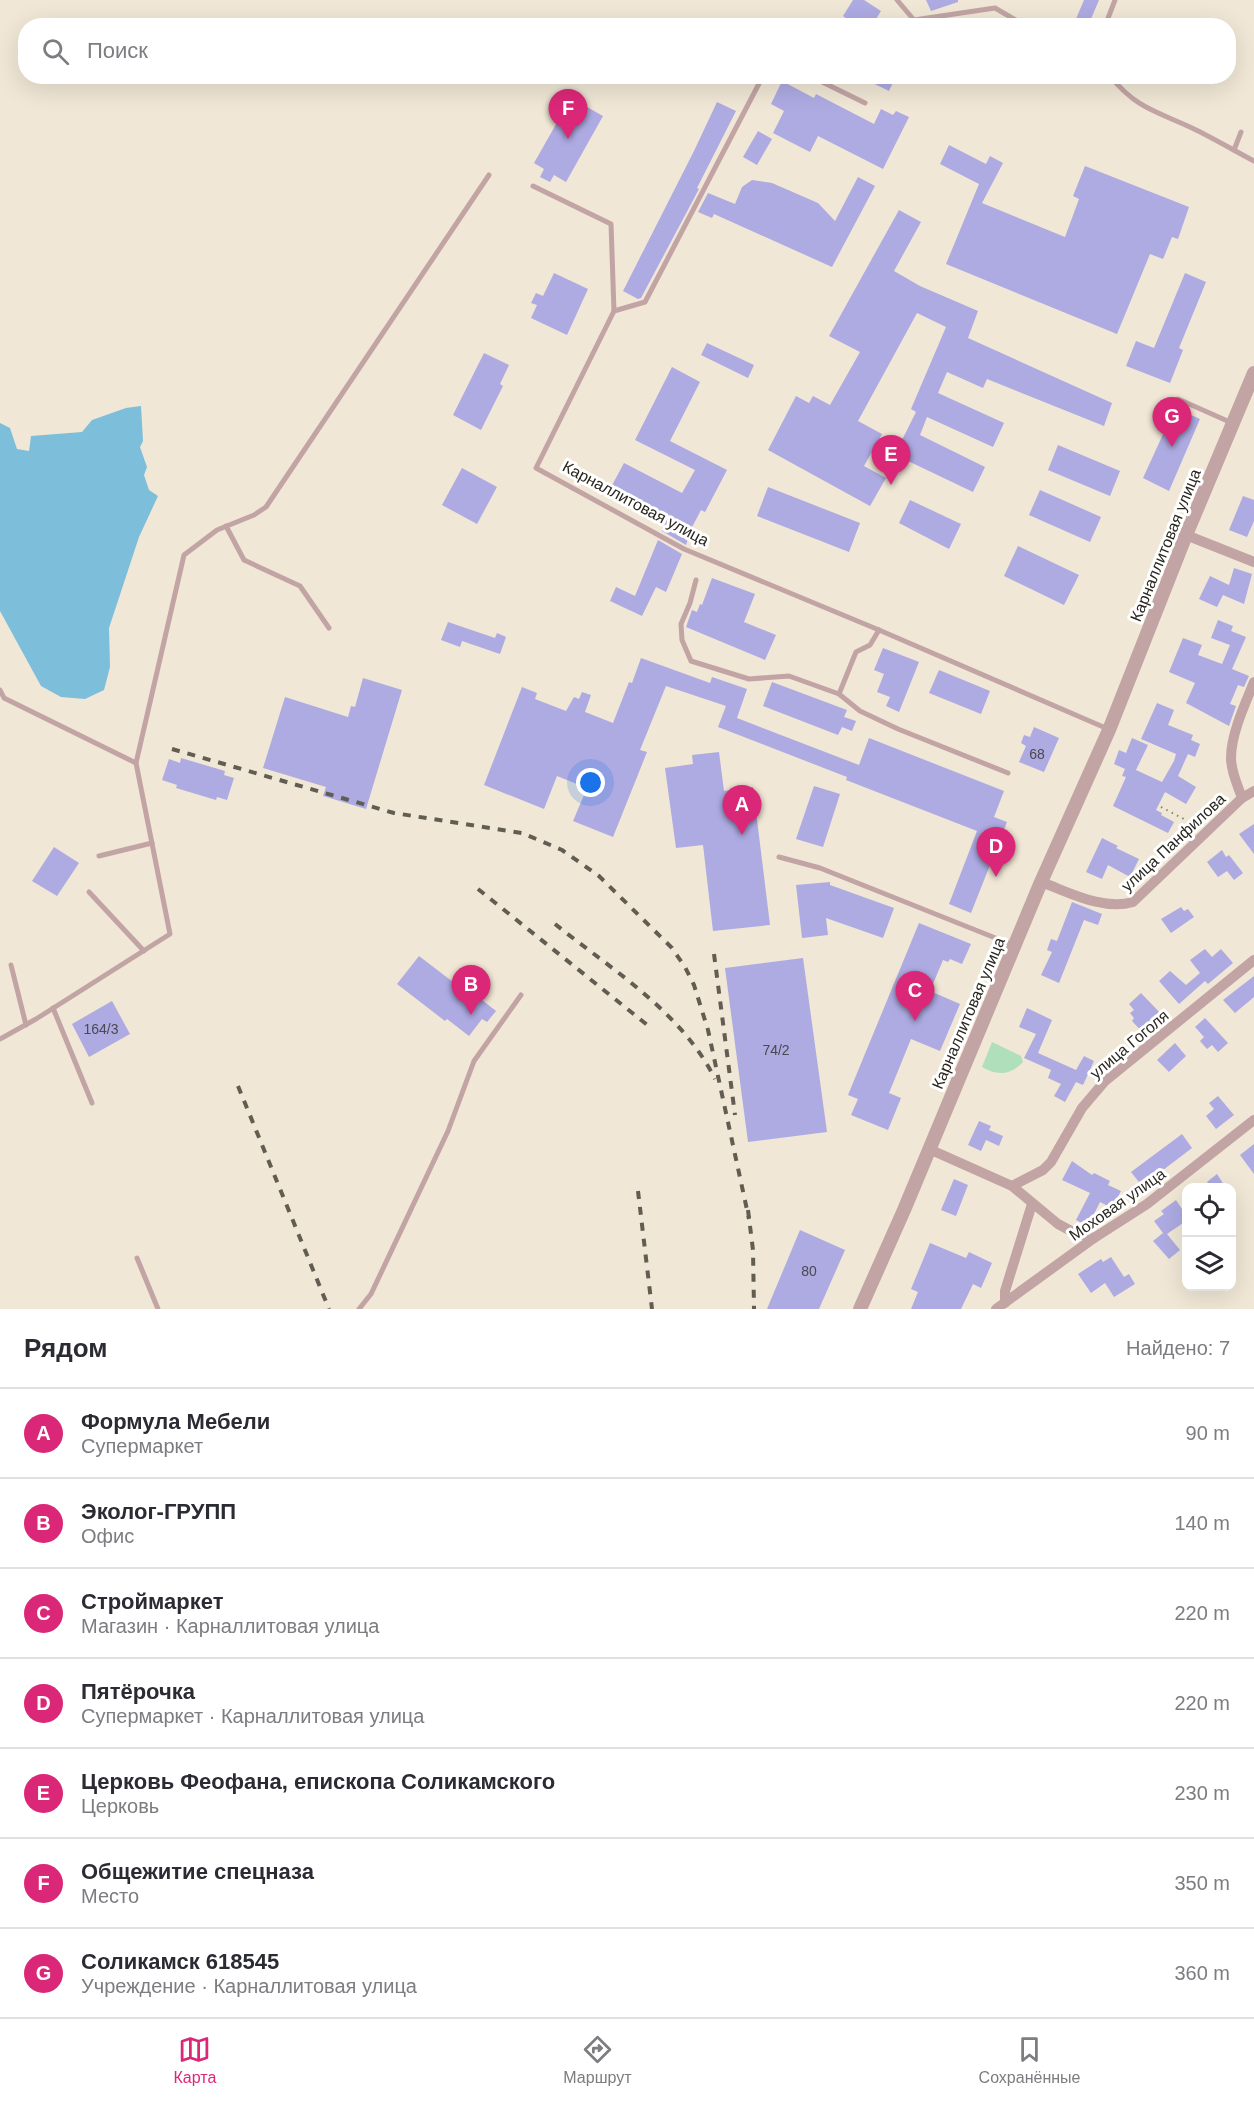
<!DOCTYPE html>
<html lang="ru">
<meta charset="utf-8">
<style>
:root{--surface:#fff;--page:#f7f7f7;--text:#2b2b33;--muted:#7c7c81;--line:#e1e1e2;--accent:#db2777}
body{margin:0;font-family:Helvetica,sans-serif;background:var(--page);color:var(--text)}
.controls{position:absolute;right:18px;bottom:18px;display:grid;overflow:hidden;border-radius:12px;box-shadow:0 6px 24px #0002}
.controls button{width:54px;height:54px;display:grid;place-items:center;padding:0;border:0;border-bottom:2px solid var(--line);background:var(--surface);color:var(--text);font:30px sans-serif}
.you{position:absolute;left:591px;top:783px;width:21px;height:21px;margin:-15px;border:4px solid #fff;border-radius:50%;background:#1a73e8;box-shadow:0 0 0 9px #1a73e833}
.badge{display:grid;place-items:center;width:39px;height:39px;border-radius:50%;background:var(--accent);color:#fff;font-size:20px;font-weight:700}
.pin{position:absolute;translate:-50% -50px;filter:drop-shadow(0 2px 3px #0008)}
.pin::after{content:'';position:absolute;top:32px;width:21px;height:18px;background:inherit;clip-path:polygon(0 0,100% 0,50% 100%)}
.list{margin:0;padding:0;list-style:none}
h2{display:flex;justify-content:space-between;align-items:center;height:78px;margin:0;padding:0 24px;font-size:26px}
h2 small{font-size:20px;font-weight:400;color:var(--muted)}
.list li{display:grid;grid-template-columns:39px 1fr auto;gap:18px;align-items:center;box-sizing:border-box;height:90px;padding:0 24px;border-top:2px solid var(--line)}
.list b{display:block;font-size:22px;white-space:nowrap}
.list p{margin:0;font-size:20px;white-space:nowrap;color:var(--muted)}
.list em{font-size:20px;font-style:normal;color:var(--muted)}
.icon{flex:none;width:33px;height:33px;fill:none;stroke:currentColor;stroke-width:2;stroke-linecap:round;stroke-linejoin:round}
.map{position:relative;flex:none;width:1254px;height:1309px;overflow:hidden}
.search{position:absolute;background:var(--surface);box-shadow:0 6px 24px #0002;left:18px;right:18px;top:18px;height:66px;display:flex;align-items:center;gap:15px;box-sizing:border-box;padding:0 21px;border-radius:24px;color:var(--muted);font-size:22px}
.sheet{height:708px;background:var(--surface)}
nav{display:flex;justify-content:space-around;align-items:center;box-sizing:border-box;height:84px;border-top:2px solid var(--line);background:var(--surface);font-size:16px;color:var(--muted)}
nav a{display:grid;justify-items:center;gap:3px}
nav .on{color:var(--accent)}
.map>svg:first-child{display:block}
.green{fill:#afdfbb}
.water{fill:#7dbedb}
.building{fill:#adabe2}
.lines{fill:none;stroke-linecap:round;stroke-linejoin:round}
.path{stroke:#878276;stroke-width:2;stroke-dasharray:1.5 4.5;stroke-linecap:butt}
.service{stroke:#c2a4a4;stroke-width:5}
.minor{stroke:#c2a4a4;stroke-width:10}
.tertiary{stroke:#c2a4a4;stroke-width:14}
.rail{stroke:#615d53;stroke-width:4;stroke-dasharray:8 8;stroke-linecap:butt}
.labels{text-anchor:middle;stroke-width:6;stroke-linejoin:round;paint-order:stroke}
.number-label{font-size:14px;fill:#4b4850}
.street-label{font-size:16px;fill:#2a2720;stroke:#fff}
</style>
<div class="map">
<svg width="1254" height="1309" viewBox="0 0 1254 1309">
<rect width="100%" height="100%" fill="#f0e7d6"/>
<path class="green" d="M992 1042 1021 1056 1023 1062C1011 1075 997 1076 982 1067Z"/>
<polygon class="water" points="141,406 143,441 140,447 147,467 144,475 149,490 158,496 139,537 109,628 110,667 104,690 85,699 61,697 41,686 0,611 0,423 10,428 17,449 29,451 31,436 82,432 92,420 126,408"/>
<g class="building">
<polygon points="853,0 864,0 881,11 872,26 857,26 843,16"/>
<polygon points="926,0 958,0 958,2 931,11"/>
<polygon points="1084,0 1099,0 1088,26 1073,26"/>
<polygon points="858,76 896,76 889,91"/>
<polygon points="782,81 814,98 816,94 874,124 881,109 893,115 896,111 909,117 883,169 818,136 810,152 773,133 784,111 771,104"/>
<polygon points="571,98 603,116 566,182 554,175 550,182 540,177 544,169 534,163"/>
<polygon points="717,102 736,111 697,188 699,189 641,298 638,299 623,291 694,151"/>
<polygon points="758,131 772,139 757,165 743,157"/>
<polygon points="949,145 986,164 990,156 1003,163 982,203 1065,237 1079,199 1073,196 1085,166 1189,207 1178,239 1172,237 1163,259 1150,254 1117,334 946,264 979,184 940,164"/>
<polygon points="858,177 875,186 832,267 714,214 712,218 698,212 708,193 735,204 742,187 752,180 772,183 818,203 835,221"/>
<polygon points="899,210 921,222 894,271 920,286 978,311 968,338 1112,403 1104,426 987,379 983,388 947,372 938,393 1004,423 993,447 927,417 920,435 985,467 973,492 908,461 907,464 893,458 916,412 911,409 946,327 917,313 858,421 882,434 864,466 886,478 870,506 768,450 796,396 809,403 813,396 830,405 860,352 829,336"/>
<polygon points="554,273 588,289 567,335 531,318 537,305 531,303 536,293 543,296"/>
<polygon points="1185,273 1206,282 1179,348 1183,350 1170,383 1126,366 1136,341 1154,348"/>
<polygon points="707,343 754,365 748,378 701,355"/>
<polygon points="484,353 509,365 500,384 503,386 481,430 453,415"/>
<polygon points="672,367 700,382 670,441 727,470 705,512 701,510 688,535 689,536 686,545 662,531 667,519 610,489 624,463 682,493 695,470 635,440"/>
<polygon points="1175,408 1200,419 1169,491 1143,478"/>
<polygon points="1058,445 1120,471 1110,496 1048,470"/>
<polygon points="462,468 497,487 477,524 442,505"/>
<polygon points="768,487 860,523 849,552 757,516"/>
<polygon points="1040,490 1101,517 1090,542 1029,515"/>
<polygon points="1243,496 1254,500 1254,521 1247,537 1229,530"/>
<polygon points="910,500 961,524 949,549 899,523"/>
<polygon points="658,540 682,554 666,592 656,587 642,616 610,601 616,587 635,596"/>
<polygon points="1018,546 1079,575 1064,605 1004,576"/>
<polygon points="1234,568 1252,574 1244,604 1223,595 1217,607 1199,599 1210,576 1229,585"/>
<polygon points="712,578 755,594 744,622 776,635 765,660 686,627 692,610 697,612 700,604 702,605"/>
<polygon points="1218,620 1233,626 1231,631 1246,637 1232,669 1249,676 1244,687 1238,685 1230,704 1236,706 1229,726 1186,703 1195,683 1169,672 1183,638 1202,645 1198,655 1222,664 1230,645 1211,638"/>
<polygon points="448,622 495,638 497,633 506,637 500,654 462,641 460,647 441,640"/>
<polygon points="883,648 919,662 899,712 886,706 890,697 877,692 884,674 874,670"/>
<polygon points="641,658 710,683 712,677 747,689 737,718 859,765 869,738 1004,791 994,817 1007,822 971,913 949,904 977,831 846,780 847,777 718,727 726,706 666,686 640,750 647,752 613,837 573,821 587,788 557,776 544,809 484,785 522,687 537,693 535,699 566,711 574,697 579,699 582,692 591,695 585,712 613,723 629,682 632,683"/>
<polygon points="939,670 990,691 981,714 929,693"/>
<polygon points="363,678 402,690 366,809 323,796 326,787 263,768 285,697 348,717 351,706 355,707"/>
<polygon points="772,682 847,710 844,717 856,721 852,731 842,727 838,735 763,706"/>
<polygon points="1157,703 1174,710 1168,725 1193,735 1191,740 1200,744 1195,757 1188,754 1178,776 1196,787 1186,804 1165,792 1156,810 1162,813 1161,815 1174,822 1168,833 1113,806 1126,777 1122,776 1125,769 1114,764 1119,750 1126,753 1132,738 1148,745 1136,770 1162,782 1174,761 1176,754 1141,739"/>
<polygon points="1034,727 1059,738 1044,772 1019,762 1026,746 1021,743 1024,735 1030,737"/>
<polygon points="719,752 724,791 753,787 770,925 713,931 703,845 676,848 665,768 693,764 692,755"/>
<polygon points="181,758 225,771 224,775 234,778 227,800 217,797 216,800 176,788 177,785 162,780 169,759 180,763"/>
<polygon points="814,786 840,794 823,847 796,839"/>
<polygon points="1254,824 1254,854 1239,834"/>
<polygon points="1102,838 1118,846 1116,848 1139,859 1130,877 1108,865 1102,879 1086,872"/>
<polygon points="54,847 79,863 57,896 32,881"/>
<polygon points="1222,850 1226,857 1229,855 1243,873 1234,880 1227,871 1218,877 1207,862"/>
<polygon points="830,882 830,885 894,908 883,938 826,918 828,935 802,938 796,885"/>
<polygon points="1072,902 1102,914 1098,925 1084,920 1059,983 1041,975 1052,952 1047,950 1051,939 1057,941"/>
<polygon points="1181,907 1184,911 1188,909 1194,917 1171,933 1161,919"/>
<polygon points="919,923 971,944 962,964 950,959 948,962 943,960 930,991 960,1004 940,1051 911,1039 889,1093 901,1098 888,1130 851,1115 858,1099 848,1095"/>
<polygon points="1205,949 1212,957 1221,949 1233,963 1208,984 1205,981 1179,1004 1159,981 1170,971 1186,985 1200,973 1190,960"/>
<polygon points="419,956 470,995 472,992 496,1011 487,1022 482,1019 469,1036 447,1019 445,1021 397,984"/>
<polygon points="803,958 827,1132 748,1142 725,968"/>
<polygon points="1254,976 1254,997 1235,1013 1223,1000"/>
<polygon points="1141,993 1164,1017 1145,1035 1132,1021 1134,1018 1130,1013 1134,1010 1129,1004"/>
<polygon points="112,1001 130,1034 89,1057 72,1024"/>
<polygon points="1027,1008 1052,1020 1038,1053 1076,1070 1084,1056 1094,1061 1083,1085 1076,1082 1065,1102 1054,1096 1061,1084 1048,1078 1051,1070 1024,1058 1036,1034 1019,1027"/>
<polygon points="1205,1018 1228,1043 1218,1052 1212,1045 1207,1049 1200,1041 1204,1037 1195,1027"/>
<polygon points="1175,1043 1186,1056 1169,1072 1157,1060"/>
<polygon points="1218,1096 1234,1115 1216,1129 1206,1116 1214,1109 1209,1103"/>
<polygon points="979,1121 991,1126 989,1130 1003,1136 999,1146 986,1140 981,1151 968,1145"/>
<polygon points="1182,1134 1192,1148 1142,1186 1131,1172"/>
<polygon points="1254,1144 1254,1174 1240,1155"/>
<polygon points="1072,1161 1092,1175 1094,1173 1110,1181 1108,1185 1121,1191 1112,1208 1100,1202 1088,1226 1076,1220 1090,1193 1062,1180"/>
<polygon points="1217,1174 1226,1188 1212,1188 1207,1182"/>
<polygon points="954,1179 968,1185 956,1216 941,1210"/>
<polygon points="1176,1200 1186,1215 1186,1221 1167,1234 1180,1250 1169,1259 1153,1241 1163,1233 1154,1221 1164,1214 1161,1211"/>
<polygon points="800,1230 845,1250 819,1309 767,1309"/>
<polygon points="930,1243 966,1258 969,1252 992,1263 981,1288 973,1284 961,1309 911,1309 918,1292 911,1289"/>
<polygon points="1111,1257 1124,1277 1129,1274 1135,1284 1114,1297 1105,1283 1091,1293 1078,1274 1101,1259 1103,1262"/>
</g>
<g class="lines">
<polyline class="path" points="1161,807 1184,819 1194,828"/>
<g class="service">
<polyline points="897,0 914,20 995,8 1026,26"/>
<polyline points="1105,26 1115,0"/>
<polyline points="810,76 865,103"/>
<path d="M1110 76C1137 109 1156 111 1192 128 1213 138 1233 150 1254 161"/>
<polyline points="1234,150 1241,132"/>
<polyline points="533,186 611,224 614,311 536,468 684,549 879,630 1108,729"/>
<polyline points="614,311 645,302 763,76"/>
<polyline points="1178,399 1232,423"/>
<polyline points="226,526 244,560 300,586 329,628"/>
<polyline points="696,580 690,603 681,624 682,640 691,661 749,679 789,676 839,694 860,711 898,729 1008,773"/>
<polyline points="0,690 4,698 136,763 170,934 36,1019 0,1039"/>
<polyline points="839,694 856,652 870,645 879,630"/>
<polyline points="136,763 184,555 217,530 254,515 266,507 489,175"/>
<polyline points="99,856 152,843"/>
<polyline points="779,857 820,868 1013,945"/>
<polyline points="89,892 144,951"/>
<polyline points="11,965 26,1025"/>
<polyline points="53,1008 92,1103"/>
<polyline points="137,1258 158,1309"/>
<polyline points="359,1309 371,1294 448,1131 474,1061 521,995"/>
</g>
<g class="minor">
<polyline points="1186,535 1254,562"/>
<path d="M1242 798C1238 786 1231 772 1231 758 1231 734 1245 704 1254 682"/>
<path d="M1041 882C1069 892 1103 911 1133 902L1242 798 1254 791"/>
<polyline points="929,1149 1012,1186 1058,1224 1075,1233 1094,1238"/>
<polyline points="1012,1186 1043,1170 1051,1162 1082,1108 1105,1081 1254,960"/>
<polyline points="1005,1303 1005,1291 1032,1204"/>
<polyline points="996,1309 1094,1238 1147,1204 1254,1120"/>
</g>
<polyline class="tertiary" points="860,1309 904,1210 1041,882 1109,730 1186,535 1254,373"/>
<g class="rail">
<polyline points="172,749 394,813 522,833 562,850 599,876 672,948 685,967 694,985 708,1030 749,1219"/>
<polyline points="478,889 651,1028"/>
<path d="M555 924C611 969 682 1012 715 1079"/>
<polyline points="714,954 735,1115"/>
<polyline points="238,1086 329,1309"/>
<polyline points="638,1191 652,1309"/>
<polyline points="748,1210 753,1250 754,1309"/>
</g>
</g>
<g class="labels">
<g class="number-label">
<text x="1037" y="759">68</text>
<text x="101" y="1034">164/3</text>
<text x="776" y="1055">74/2</text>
<text x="809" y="1276">80</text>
</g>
<g class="street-label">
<text transform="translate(636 503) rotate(28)" y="6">Карналлитовая улица</text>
<text transform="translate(1165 545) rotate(-68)" y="6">Карналлитовая улица</text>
<text transform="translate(1173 842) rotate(-43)" y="6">улица Панфилова</text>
<text transform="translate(968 1013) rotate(-67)" y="6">Карналлитовая улица</text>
<text transform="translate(1129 1044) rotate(-40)" y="6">улица Гоголя</text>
<text transform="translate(1117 1204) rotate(-35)" y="6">Моховая улица</text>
</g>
</g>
</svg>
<div class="controls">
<button><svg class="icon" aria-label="locate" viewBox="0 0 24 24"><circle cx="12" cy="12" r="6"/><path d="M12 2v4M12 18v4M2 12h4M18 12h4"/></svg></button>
<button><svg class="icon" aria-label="layers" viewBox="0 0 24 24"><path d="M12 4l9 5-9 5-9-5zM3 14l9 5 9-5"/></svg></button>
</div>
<div class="you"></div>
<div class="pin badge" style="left:742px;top:835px">A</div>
<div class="pin badge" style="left:471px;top:1015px">B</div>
<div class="pin badge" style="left:915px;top:1021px">C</div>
<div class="pin badge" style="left:996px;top:877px">D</div>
<div class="pin badge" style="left:891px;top:485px">E</div>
<div class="pin badge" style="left:568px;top:139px">F</div>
<div class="pin badge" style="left:1172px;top:447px">G</div>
<div class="search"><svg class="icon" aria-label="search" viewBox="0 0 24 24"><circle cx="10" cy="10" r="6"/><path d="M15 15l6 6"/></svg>Поиск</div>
</div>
<section class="sheet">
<h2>Рядом<small>Найдено: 7</small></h2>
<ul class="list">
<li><span class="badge">A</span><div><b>Формула Мебели</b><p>Супермаркет</p></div><em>90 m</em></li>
<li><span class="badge">B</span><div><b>Эколог-ГРУПП</b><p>Офис</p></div><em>140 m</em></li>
<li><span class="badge">C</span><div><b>Строймаркет</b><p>Магазин · Карналлитовая улица</p></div><em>220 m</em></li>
<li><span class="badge">D</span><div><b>Пятёрочка</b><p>Супермаркет · Карналлитовая улица</p></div><em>220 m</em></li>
<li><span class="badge">E</span><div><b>Церковь Феофана, епископа Соликамского</b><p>Церковь</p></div><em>230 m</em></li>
<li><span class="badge">F</span><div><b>Общежитие спецназа</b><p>Место</p></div><em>350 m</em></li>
<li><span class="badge">G</span><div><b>Соликамск 618545</b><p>Учреждение · Карналлитовая улица</p></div><em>360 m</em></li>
</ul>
</section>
<nav>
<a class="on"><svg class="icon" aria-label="map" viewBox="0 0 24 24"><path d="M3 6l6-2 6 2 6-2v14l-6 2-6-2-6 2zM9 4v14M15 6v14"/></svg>Карта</a>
<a><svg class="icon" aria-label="directions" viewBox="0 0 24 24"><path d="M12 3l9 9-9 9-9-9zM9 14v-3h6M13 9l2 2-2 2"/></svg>Маршрут</a>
<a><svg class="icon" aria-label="saved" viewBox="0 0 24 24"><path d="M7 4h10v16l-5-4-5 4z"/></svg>Сохранённые</a>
</nav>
